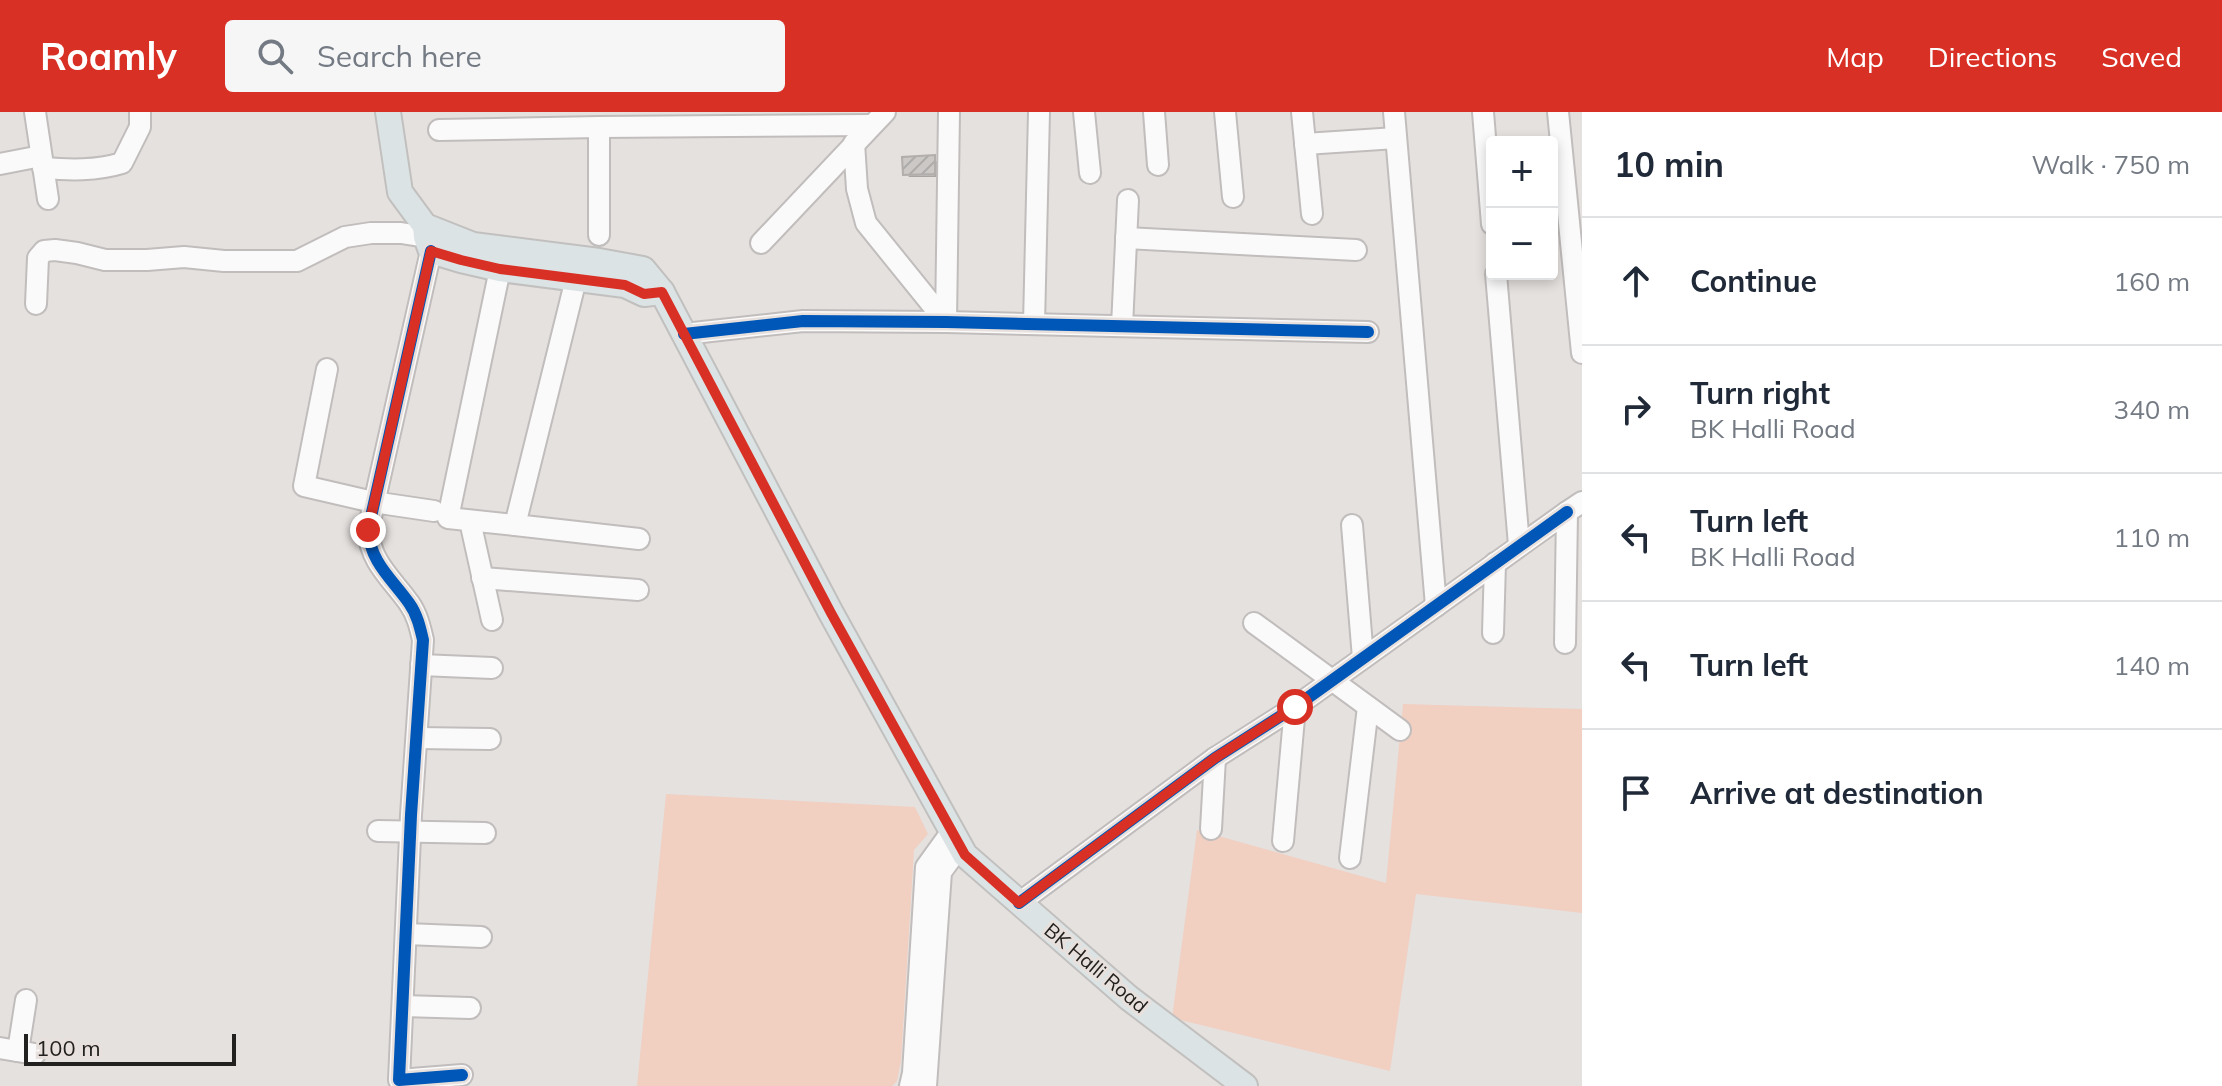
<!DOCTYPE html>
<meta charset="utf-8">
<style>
:root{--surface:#fff;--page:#f6f6f7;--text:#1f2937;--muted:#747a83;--line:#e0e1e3;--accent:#d93025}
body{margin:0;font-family:Mulish,sans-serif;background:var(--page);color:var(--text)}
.controls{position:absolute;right:24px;top:24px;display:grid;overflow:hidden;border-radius:8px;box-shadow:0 4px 12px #0003}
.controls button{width:72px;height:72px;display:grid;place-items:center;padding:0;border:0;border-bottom:2px solid var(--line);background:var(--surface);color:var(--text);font:40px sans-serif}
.scale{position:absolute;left:24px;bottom:20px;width:212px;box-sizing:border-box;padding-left:8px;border:4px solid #23211f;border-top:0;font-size:22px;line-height:28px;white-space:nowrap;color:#23211f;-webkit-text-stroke:6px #e8e0dc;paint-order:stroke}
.stop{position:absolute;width:24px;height:24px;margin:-18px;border:6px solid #d93025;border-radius:50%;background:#fff}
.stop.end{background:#d93025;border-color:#fff;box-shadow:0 2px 8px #0008}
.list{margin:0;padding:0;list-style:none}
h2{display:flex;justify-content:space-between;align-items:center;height:104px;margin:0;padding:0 32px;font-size:34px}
h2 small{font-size:26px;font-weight:400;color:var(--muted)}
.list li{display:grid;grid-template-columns:52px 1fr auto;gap:24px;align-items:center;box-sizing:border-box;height:128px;padding:0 32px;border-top:2px solid var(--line)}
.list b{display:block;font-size:30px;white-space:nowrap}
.list p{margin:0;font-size:26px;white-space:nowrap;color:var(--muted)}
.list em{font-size:26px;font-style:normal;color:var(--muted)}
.icon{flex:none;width:44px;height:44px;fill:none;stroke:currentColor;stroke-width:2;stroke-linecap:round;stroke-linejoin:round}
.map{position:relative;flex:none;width:1582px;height:974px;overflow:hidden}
header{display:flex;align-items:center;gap:48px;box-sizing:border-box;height:112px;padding:0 40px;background:var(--accent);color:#fff}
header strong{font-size:38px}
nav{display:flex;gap:44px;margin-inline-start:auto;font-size:28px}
.search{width:560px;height:72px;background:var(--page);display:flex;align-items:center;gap:20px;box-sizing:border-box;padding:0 28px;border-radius:8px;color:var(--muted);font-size:30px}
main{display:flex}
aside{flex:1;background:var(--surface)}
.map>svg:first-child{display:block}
.grass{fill:#f1cfc1}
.building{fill:url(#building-hatch);stroke:#b1aeac;stroke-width:2;filter:url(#shadow)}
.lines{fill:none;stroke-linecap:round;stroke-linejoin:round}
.minor-casing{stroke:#c0bdbc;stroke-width:24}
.major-casing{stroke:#c1c0bf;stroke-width:28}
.minor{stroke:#fbfafa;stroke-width:20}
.major{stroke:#dce3e4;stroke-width:24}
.cycleway-casing{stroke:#e8e0dc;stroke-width:17}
.cycleway{stroke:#0057b8;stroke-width:12}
.route{stroke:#d93025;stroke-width:10}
.labels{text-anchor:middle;stroke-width:6;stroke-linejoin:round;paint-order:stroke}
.street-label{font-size:20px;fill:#23211f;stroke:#e8e0dc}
</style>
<header>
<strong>Roamly</strong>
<div class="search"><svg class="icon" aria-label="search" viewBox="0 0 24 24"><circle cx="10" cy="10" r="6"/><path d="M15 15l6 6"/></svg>Search here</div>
<nav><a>Map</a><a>Directions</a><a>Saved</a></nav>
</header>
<main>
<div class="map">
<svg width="1582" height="974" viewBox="0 0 1582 974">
<defs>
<pattern id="building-hatch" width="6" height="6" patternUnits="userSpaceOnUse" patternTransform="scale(2)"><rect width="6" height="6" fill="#cbc8c6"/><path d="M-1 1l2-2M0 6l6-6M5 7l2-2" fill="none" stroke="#aeacaa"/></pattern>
<filter id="shadow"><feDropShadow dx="7" dy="7" stdDeviation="0" flood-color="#0004"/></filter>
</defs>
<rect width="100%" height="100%" fill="#e5e1df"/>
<g class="grass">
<polygon points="1403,592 1582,597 1582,801 1416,782 1390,959 1172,906 1197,718 1386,771"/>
<polygon points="666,682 915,695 928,722 914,738 901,949 897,969 892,974 637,974"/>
</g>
<polygon class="building" points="935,43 935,62 903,63 902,45"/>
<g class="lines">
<g class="minor-casing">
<g id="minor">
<polyline points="35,0 48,87"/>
<polyline points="1084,0 1090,61"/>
<polyline points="1154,0 1158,53"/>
<polyline points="1225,0 1233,85"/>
<polyline points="1302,0 1312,102"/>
<polyline points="1394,0 1436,494"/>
<polyline points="1483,0 1492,112"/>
<polyline points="1558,0 1582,241"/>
<polyline points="599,15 599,123"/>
<polyline points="439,18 599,15 871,13"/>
<polyline points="854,31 857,77 866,111 946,210"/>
<polyline points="1305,32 1396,26"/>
<polyline points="0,52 41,44"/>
<path d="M43 56C69 58 96 59 122 51L140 15V0"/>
<polyline points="1126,126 1356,138"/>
<polyline points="761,131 885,0"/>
<path d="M431 139 368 418C370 450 392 467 409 491 417 502 420 515 423 528L411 703 399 968 462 963"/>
<polyline points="578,151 576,167 515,413 639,427"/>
<polyline points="500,157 448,406 515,413"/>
<polyline points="1496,162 1519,433"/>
<polyline points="36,192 38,146 44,139 55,138 77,141 105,148 147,148 184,145 224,149 297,149 345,125 371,121 401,121 426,125"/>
<polyline points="946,210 949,0"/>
<polyline points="1034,212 1039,0"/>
<polyline points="1122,214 1128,88"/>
<polyline points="684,222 803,209 946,210 1368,220"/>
<polyline points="327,257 304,374 373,390 434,399"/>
<polyline points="470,409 492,508"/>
<polyline points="1352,413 1363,546"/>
<polyline points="482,466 638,478"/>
<polyline points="1254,511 1400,618"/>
<polyline points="1493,521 1495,451"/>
<polyline points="1565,531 1567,400 1582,390"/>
<polyline points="421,553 492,556"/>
<polyline points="417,626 490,627"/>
<polyline points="1211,717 1215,646"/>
<polyline points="378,719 485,721"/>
<polyline points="1283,729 1295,595"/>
<polyline points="1350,746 1368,595"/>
<polyline points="1019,791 1215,646 1295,595 1567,400"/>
<polyline points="406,822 481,825"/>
<polyline points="403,894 470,896"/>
<polyline points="0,936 35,942"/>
<polyline points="18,939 26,888"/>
<polyline points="910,974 913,961 926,755 952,719"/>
<polyline points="926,974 941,760 960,734"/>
</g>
</g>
<g class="major-casing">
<g id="major">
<polyline points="388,0 400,80 425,114 473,133 599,149 643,157 662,180 831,501 965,743 1129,886 1245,974"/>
<polyline points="425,114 426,125 431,139 461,148 500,157 625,173 644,182 662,180"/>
</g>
</g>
<use href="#minor" class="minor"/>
<use href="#major" class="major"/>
<g class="cycleway-casing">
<g id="cycleway">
<path d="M431 139 368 418C370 450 392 467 409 491 417 502 420 515 423 528L411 703 399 968 462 963"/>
<polyline points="684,222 803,209 946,210 1368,220"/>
<polyline points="1019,791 1215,646 1295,595 1567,400"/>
</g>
</g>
<use href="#cycleway" class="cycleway"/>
</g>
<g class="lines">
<polyline class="route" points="368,418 431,139 461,148 500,157 625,173 644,182 662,180 831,501 965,743 1019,791 1215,646 1295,595"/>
</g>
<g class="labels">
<g class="street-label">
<text transform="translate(1096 856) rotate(40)" y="7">BK Halli Road</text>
</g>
</g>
</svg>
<div class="controls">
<button>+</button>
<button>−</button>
</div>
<div class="scale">100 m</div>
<div class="stop" style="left:1295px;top:595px"></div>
<div class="stop end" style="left:368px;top:418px"></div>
</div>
<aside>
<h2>10 min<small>Walk · 750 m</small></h2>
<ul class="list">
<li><svg class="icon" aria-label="ahead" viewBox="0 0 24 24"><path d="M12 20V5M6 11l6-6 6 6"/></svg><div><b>Continue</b></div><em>160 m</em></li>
<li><svg class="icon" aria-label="right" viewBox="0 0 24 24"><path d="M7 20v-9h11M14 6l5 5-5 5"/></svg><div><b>Turn right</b><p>BK Halli Road</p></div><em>340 m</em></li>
<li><svg class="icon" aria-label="left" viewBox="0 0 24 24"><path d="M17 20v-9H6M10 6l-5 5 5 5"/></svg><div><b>Turn left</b><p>BK Halli Road</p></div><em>110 m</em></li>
<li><svg class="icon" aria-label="left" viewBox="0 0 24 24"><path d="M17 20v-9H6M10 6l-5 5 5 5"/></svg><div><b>Turn left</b></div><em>140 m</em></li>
<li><svg class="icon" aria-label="arrive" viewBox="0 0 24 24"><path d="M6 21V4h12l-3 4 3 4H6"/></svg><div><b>Arrive at destination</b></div></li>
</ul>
</aside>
</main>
